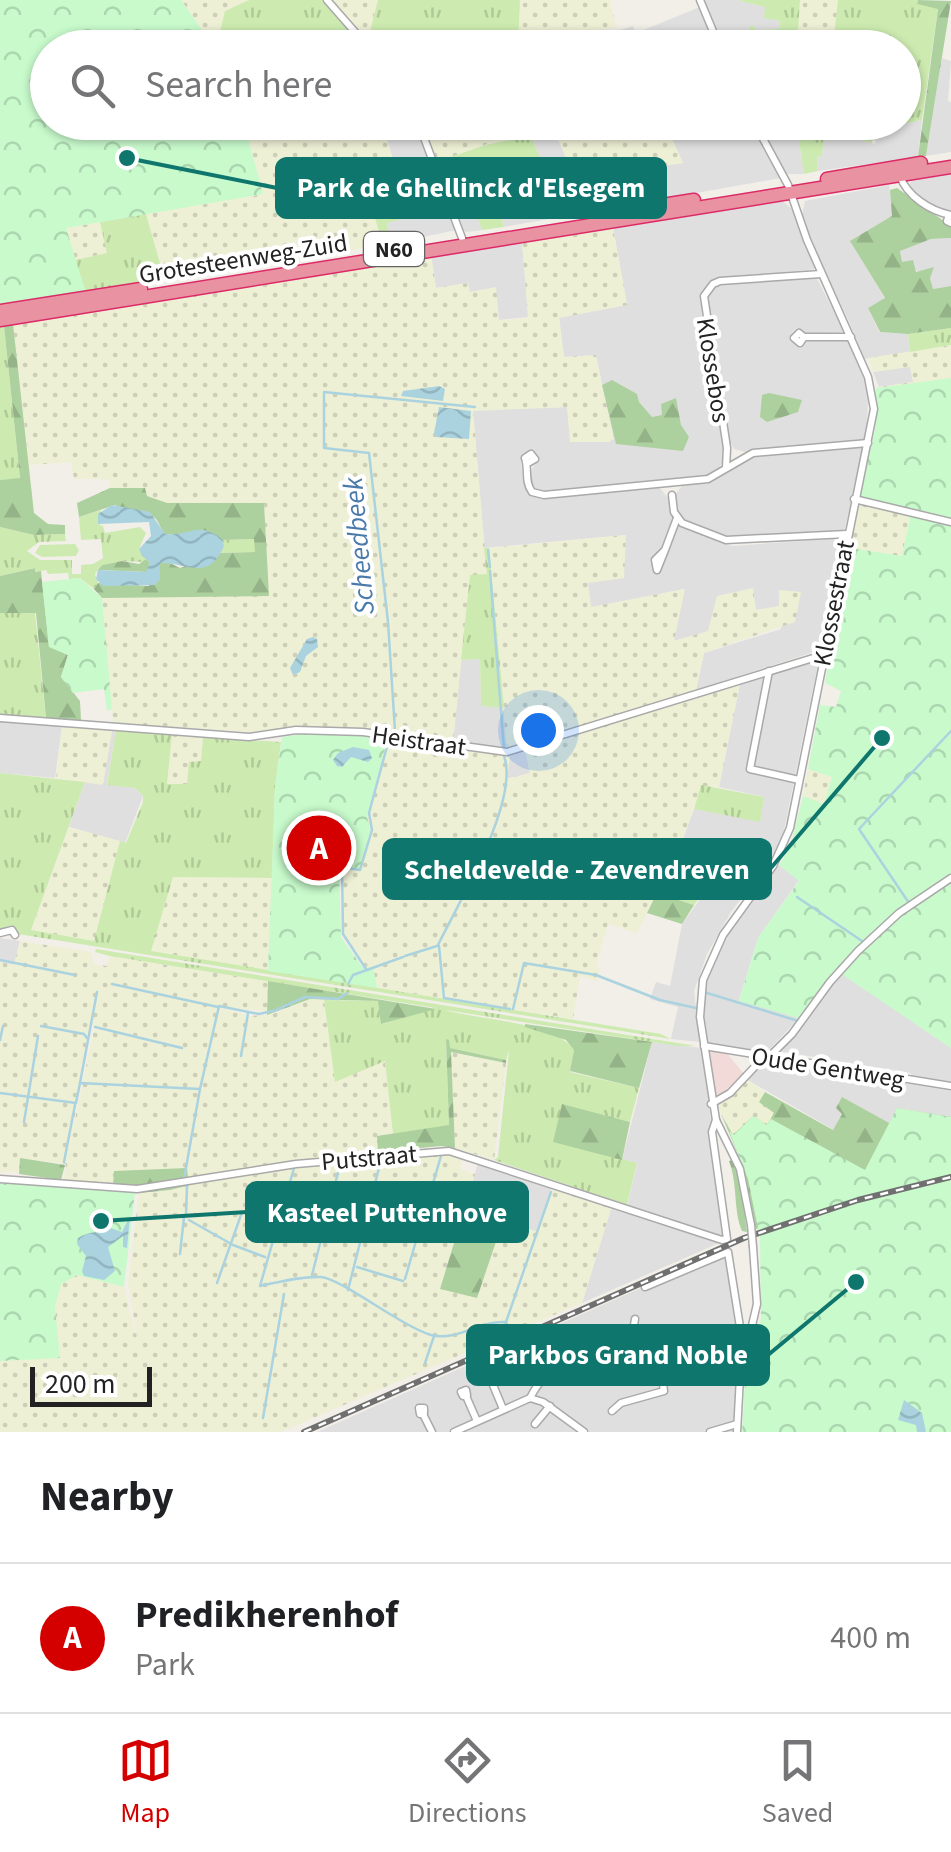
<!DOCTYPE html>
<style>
:root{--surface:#fff;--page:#f2f2f2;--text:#202124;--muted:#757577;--line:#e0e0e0;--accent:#d40000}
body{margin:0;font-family:"Source Sans 3",sans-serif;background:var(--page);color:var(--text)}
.scale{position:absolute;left:30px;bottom:25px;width:122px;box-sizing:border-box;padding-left:10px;border:5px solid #222;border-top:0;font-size:28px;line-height:35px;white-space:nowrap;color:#222;-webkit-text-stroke:8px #fff;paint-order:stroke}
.you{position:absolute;left:538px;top:730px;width:35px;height:35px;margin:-25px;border:8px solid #fff;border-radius:50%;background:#1a73e8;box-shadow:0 0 0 15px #1a73e833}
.badge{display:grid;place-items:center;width:65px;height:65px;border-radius:50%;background:var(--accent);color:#fff;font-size:32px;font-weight:700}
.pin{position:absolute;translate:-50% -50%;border:5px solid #fff;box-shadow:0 2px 10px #0006}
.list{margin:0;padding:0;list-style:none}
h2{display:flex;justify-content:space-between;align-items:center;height:130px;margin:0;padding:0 40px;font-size:42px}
h2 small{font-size:32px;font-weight:400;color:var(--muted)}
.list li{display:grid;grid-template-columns:65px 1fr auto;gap:30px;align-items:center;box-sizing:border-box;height:150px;padding:0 40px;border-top:2px solid var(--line)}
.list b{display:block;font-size:38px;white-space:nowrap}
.list p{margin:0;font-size:32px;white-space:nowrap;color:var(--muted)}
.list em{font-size:32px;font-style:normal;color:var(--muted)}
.icon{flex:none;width:55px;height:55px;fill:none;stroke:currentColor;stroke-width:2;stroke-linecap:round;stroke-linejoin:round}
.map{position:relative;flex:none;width:951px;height:1432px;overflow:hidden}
.search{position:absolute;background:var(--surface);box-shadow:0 2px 8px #0004;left:30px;right:30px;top:30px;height:110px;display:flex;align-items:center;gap:25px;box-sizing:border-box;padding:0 35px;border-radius:55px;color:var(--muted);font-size:38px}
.sheet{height:280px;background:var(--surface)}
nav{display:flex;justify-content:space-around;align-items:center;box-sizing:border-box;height:140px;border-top:2px solid var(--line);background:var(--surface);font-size:28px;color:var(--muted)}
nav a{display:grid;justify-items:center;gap:5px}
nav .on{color:var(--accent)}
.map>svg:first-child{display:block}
.residential{fill:#e0dfdf}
.commercial{fill:#f2dad9}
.farmland{fill:url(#farmland-dots);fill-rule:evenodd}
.grass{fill:url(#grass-tufts)}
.forest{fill:url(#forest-firs)}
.park{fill:url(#park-crowns)}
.water{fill:url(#water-waves)}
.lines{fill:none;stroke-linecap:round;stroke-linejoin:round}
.stream{stroke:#aad3df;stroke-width:2.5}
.minor-casing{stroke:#a9a9a9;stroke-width:9}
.highway-casing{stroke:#dc2a67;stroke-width:15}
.minor{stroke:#fff;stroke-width:6}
.highway{stroke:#e892a2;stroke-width:12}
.rail-casing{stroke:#707070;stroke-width:6}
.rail{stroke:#fff;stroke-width:2.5;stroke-dasharray:8;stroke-linecap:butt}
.minor-bridge-casing{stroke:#a9a9a9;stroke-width:9;stroke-linecap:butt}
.minor-bridge{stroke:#fff;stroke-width:6}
.labels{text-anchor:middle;stroke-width:8;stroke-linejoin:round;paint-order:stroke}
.shield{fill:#fff;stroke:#646464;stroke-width:2.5}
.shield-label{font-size:22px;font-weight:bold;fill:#222}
.street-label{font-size:25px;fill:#222;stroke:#fff}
.water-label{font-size:28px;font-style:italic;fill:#4a7aab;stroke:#fff}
.leader{fill:none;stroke:#0f766e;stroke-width:4}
.callout-dot{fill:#0f766e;stroke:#fff;stroke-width:4}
.callout{fill:#0f766e;stroke:#0f766e;stroke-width:4}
.callout-label{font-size:28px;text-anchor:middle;font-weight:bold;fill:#fff}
</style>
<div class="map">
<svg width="951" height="1432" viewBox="0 0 951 1432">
<defs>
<pattern id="farmland-dots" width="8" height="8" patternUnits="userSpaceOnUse" patternTransform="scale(2.5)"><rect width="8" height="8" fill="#eef0d5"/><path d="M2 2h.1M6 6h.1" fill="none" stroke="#ccceb7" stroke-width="1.8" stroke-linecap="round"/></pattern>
<pattern id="grass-tufts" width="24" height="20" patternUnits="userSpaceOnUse" patternTransform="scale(2.5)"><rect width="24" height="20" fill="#cdebb0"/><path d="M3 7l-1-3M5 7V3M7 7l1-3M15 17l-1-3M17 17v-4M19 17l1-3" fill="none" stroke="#b0c997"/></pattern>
<pattern id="forest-firs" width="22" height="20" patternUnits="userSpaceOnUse" patternTransform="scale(2.5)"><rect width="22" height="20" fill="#add19e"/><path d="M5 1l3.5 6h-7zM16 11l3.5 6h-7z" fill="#95b388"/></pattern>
<pattern id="park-crowns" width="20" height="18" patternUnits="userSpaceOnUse" patternTransform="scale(2.5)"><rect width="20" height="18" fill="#c8facc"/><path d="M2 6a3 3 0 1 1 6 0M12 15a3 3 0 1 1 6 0" fill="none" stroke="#acd6af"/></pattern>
<pattern id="water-waves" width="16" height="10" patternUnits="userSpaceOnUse" patternTransform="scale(2.5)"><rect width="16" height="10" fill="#aad3df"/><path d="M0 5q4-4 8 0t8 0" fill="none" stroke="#92b5bf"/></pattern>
</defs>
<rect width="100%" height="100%" fill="#f2efe9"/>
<g class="residential">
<polygon points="704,0 737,0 766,7 780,20 779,29 755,30 754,26 749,28 757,47 724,47"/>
<polygon points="700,7 717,47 581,48 579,43 633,26 636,33"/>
<polygon points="942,58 951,61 948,101 951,102 951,152 926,156"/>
<polygon points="922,120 918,157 818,171 817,157 822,156 824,131 875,144 879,123 899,125"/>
<polygon points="665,122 752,123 781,178 504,227 492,189 549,179 531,136 555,132 576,179 682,163"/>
<polygon points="382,123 416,123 456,230 391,244 387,222 408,208"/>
<polygon points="758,123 796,123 804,174 786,174"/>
<polygon points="951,172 951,212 940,209 908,189 912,179"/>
<polygon points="889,185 893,216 851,242 885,299 868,308 879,332 908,334 910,352 864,359 848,319 819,261 802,215 805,201"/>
<polygon points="469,193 482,230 467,232 461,229 451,198"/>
<polygon points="782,201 792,209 815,269 720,279 707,285 700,299 723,444 724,460 718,470 707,476 546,493 531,487 530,473 539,458 538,455 530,451 521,460 523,481 532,495 541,499 559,497 659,487 669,499 671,515 681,527 732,546 842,538 820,650 696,690 704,653 781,629 779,607 755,610 708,632 673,641 684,589 591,608 587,583 626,535 484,548 473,410 568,407 608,442 613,439 596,356 564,357 559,317 627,304 613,228"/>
<polygon points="951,238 951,286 933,289 930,278 902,263 900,250 931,239"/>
<polygon points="522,243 529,317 499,320 469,292 467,283 436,288 431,255"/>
<polygon points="816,277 845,332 808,334 796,329 792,332 790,341 797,346 809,341 849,340 862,371 868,399 866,439 745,452 734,449 727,436 707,300 709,293 713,288 727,284"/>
<polygon points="910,366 914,382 879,387 873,372"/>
<polygon points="865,447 844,531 726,538 686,522 676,510 676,494 682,486 717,478 758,455"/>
<polygon points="480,659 481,706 504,708 507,750 453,742 461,660"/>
<polygon points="815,660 818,664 782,840 777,851 731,912 707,954 694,991 700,1042 671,1039 678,1007 650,999 656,982 670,986 682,924 729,860 679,850 694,809 760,821 764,797 719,787 740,684"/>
<polygon points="0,721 62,726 55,778 0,773"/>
<polygon points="112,730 116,730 107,784 135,788 143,796 125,843 69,827 85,782 103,784"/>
<polygon points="525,750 530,773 506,779 510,756"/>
<polygon points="779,865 799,880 758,938 739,1000 799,1018 770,1049 755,1054 707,1045 702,1009 711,963 726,934"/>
<polygon points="0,938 20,941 14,965 0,962"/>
<polygon points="840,972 951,1048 951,1083 911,1076 911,1073 778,1051"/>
<polygon points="652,1042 702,1048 725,1237 722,1238 627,1207 637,1164 622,1160"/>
<polygon points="765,1060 951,1091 951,1117 898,1108 891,1125 842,1113 834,1130 746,1079"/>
<polygon points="478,1163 552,1187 536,1232 464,1210"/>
<polygon points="611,1209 719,1243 582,1303"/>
<polygon points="724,1251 743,1343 737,1376 735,1432 317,1432"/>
</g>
<polygon class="commercial" points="710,1050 726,1052 744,1074 717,1098 714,1098"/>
<g class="farmland">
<polygon points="181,0 249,0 225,11 219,37 210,41"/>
<polygon points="329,0 378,0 367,43"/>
<polygon points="520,0 610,0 616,27 575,35 581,47 518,48"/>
<polygon points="800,0 838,0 835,37 797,46"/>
<polygon points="244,123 382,123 394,164 361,171 383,245 165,281 146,214 263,194"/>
<polygon points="421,123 665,123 683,163 575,179 555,132 487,144 437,162"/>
<polygon points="100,222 108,253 75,260 65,228"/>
<polygon points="613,228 627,305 559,318 564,357 596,355 614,439 608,442 570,442 567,407 473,411 487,574 470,576 453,742 320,726 251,732 113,723 102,598 268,595 264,504 167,503 147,496 144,488 110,488 108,479 74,479 71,462 29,465 13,324 431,255 436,288 468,283 470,292 496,287 499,320 528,318 522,243"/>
<polygon points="951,345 951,398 879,387 913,382 910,367 873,372 868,358"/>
<polygon points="858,503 910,515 902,557 850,548"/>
<polygon points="626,535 624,578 588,583 591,607 685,589 674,641 708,631 717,596 753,588 756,610 779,606 779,590 801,592 795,622 704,653 696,690 507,750 489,548"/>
<polygon points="740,684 719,787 701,786 679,850 637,933 608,924 596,966 600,968 597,982 580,976 573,1019 377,988 373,968 367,968 344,934 343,870 345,864 359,869 367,816 388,737 510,756 507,779 530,773 525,750"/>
<polygon points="62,726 112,730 103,785 56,778"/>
<polygon points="172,734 203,737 201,762 187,785 166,784"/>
<polygon points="808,769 833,776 824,805 803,796"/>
<polygon points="69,827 120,841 94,941 31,931"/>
<polygon points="173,877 272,878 268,971 150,951"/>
<path d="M20 941 91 952 94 964 107 966 110 956 268 981V1011L220 1008 250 1016 273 1014 310 999 324 1000 335 1081 385 1060 393 1134 377 1136 378 1152 307 1159 187 1179V1169L115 1171 113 1186 63 1182 66 1164 21 1158 19 1172H0V962L14 965ZM92 1025 158 1041 94 1029 66 1162 77 1105 56 1100 75 1102Z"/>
<polygon points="450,1052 506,1063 494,1160 455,1148"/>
<polygon points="746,1079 765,1092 760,1102 775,1113 767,1125 733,1135 718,1107"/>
<polygon points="440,1152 463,1158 460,1169 475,1174 440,1288 477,1298 503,1221 536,1231 552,1187 611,1209 582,1303 281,1432 0,1432 0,1361 60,1357 55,1308 61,1284 77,1275 124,1287 138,1343 128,1283 139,1193 170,1190 248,1171"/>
</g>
<g class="grass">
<polygon points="249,0 325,0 367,47 214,48 210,41 219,36 225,11"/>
<polygon points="378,0 520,0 518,47 371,48 367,43"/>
<polygon points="737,0 800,0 797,46 834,37 838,0 918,0 917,4 938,8 922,120 898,125 904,122 904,48 757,47 749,28 753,25 756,30 779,29 780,21 764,18 765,7"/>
<polygon points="796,123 825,123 822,156 817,157 818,171 804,174"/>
<polygon points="833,123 874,123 872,143 832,133"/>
<polygon points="531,136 549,179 493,189 504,227 482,230 469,194 451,198 437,162 485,145"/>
<polygon points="394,164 409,208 404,210 406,218 387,223 391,244 383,245 361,171"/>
<polygon points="146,214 165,281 86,293 75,260 107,253 100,222"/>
<polygon points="4,326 20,479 0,480 0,327"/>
<polygon points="951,328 951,345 910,352 908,334"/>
<polygon points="101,510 98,524 103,526 105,533 140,527 146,533 139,549 146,559 143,562 122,561 102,565 95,574 98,583 94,589 80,578 69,579 68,573 48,574 46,570 35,572 34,568 0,576 0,527 34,535 65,534 66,541 39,542 27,551 40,560 72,560 72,574 81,574 81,565 93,564 103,558 101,539 81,540 79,517"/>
<polygon points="255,539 256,552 221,553 222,540"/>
<polygon points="75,544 79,550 76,556 42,557 35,553 40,545"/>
<polygon points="484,548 489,548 504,708 481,706 480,659 461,660 470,575 487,574"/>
<polygon points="0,613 35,613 46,719 0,715"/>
<polygon points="116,730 172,734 167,784 187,784 189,762 201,761 203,737 281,742 275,787 272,878 173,877 151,951 661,1034 671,1039 18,934 12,929 0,930 0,773 85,782 31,930 94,941 120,841 126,843 143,802 143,796 135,788 107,785"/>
<polygon points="701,785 764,797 760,822 694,809"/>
<polygon points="679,850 729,859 694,905 657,893"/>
<path d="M96 949 696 1046H678L445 1010C479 1020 551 1021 574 1049L570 1072 639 1088 630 1122 562 1105 554 1141 637 1163 627 1205 494 1160 498 1157 509 1050 506 1060 450 1048 446 1040 449 1126 393 1134 385 1061 335 1082 324 1000 379 1001 382 1024 436 1008 110 956 95 952Z"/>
</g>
<g class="forest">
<polygon points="918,0 951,1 926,156 918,157 938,9 917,4"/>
<polygon points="897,188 951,226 951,238 931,239 900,251 902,262 913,260 916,272 934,267 930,278 933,289 951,286 951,328 908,334 880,332 868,308 885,298 850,241 892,216 890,190"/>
<polygon points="13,324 34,513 48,524 65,525 65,534 34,535 0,527 0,480 20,478 4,326"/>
<polygon points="612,380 637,394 639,402 652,417 662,415 661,404 676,398 681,425 689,437 683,451 616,444 602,385"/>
<polygon points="769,393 802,400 798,412 767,422 760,417 762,395"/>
<path d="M110 488H145L147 496 167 503H264L269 596 102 598 94 589 98 583 148 586 160 579V563L168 562 180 568 221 553 255 552 254 539 222 540 165 534C161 530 160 524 156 519 146 507 127 513 115 505L79 517 77 503Z"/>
<polygon points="146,559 150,562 147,572 98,570 102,565 122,561 139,564"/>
<polygon points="35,568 35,572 41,571 49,646 68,655 61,677 80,701 81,720 113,723 112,730 0,721 0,715 46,718 36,613 0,613 0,576"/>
<polygon points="657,893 694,905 682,924 647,913"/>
<polygon points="268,981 436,1009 381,1024 378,1001 310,999 267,1015"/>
<polygon points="525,1024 652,1042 639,1088 570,1071 574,1050 566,1040 525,1027"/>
<polygon points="446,1039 449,1040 450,1048 506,1060 506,1063 451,1052 455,1148 441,1146 378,1152 377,1136 449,1125"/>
<polygon points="765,1092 833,1130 842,1114 836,1108 842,1097 891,1124 897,1108 951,1117 820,1206 756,1229 744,1168 721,1114 733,1135 753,1116 767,1125 774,1113 759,1102"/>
<polygon points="562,1104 630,1122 622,1160 553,1142"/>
<polygon points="20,1158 65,1165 61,1180 19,1174"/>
<path d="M732 1160 740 1181 747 1232 742 1231C733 1210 738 1184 729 1161Z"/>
<polygon points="187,1168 188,1178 218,1173 219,1178 170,1190 139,1193 139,1188 113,1186 114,1171"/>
<polygon points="464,1210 503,1221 477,1298 440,1289"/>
</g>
<g class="park">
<polygon points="0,0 181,0 214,47 48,48 48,122 244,123 263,194 66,228 86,293 0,307"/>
<polygon points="951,378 951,1048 840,973 805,1020 739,1001 758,938 799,881 779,865 790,848 803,796 824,804 832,777 808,769 820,705 836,707 841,691 825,683 850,548 902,556 911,513 859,499 876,425 876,388"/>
<polygon points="80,578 102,598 112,709 107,711 104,689 73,693 61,677 68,655 49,647 42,582"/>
<polygon points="318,732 388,737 367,816 370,831 360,869 345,865 339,868 341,937 363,968 373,967 377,988 268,971 275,787 282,737"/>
<polygon points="897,1108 951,1117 951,1432 742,1432 745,1381 757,1353 756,1342 761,1318 760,1238 748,1179 729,1131 734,1135 753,1116 767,1125 771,1119 865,1170"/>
<polygon points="0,1181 135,1192 124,1287 77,1275 61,1284 55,1308 60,1358 0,1361"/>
</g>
<g class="water">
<polygon points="439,386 445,389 443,401 401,396 403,391"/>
<polygon points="439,407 471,411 469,439 436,437 434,433"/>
<path d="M112 505 150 512 165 534C191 537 196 520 222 539L224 546C208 583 186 562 160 563V579L155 585 103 586 96 579 98 570 146 572 150 562 142 556 139 549 151 536 149 522 98 524V514Z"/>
<polygon points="313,637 317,639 318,647 306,656 300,672 293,675 290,668 307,639"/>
<polygon points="353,747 369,750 372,758 368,762 351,757 342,767 337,766 333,760 338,753"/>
<polygon points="316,820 324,829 318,859 319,869 313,875 297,868 295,860 307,839 309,825"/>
<path d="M130 1216 127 1248 123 1247V1236L108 1247 115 1271 104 1280 84 1276 82 1271 86 1256 77 1244 78 1238C89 1231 99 1233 111 1228L122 1232Z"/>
<polygon points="904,1400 922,1413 926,1432 917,1432 916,1425 898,1420"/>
</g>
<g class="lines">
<g class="stream">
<polyline points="488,550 490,567"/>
<polyline points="490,571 504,749"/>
<polyline points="395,731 388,622 369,453 324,448 324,392 475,407"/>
<polyline points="797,897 862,941"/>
<polyline points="909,903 859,829 951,731"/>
<path d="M438 945C459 902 520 800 504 756"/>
<polyline points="439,946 444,998 510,1009"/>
<polyline points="405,956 437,946"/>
<polyline points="0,960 75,975"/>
<polyline points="366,969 343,934 342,867 360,870 372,830 369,813 389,739"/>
<polyline points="112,984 218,1007"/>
<polyline points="348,984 353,975 403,957"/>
<polyline points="704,992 798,1021 840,966"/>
<polyline points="513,1009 524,963 596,975 660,1000 696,1008"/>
<polyline points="41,1026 84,1034 87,1038"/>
<polyline points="95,1027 182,1048"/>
<polyline points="0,1040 3,1026"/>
<polyline points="241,1056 248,1013"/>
<polyline points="80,1083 97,992"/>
<polyline points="0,1093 76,1103 80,1083 200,1089 219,1006 259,1014 276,1010 305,997 338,999 347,993"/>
<polyline points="24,1122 38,1036"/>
<polyline points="64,1162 75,1105"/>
<path d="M294 1168 260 1286C279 1282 301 1276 321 1277 342 1279 401 1326 431 1335 457 1342 480 1320 506 1322L512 1336"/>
<polyline points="184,1179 200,1089"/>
<polyline points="186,1215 187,1186"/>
<polyline points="189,1220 233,1245 265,1257"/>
<polyline points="369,1231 416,1241 405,1279"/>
<polyline points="416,1241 441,1156"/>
<polyline points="180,1254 184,1217"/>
<polyline points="357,1267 403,1281"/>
<polyline points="312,1275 340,1165"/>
<polyline points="217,1283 242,1212"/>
<polyline points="348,1290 381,1160"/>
<polyline points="506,1322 551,1192"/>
<polyline points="425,1363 434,1336"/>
<polyline points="263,1418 284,1294"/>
</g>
<g class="minor-casing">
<g id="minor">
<polyline points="327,0 369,48"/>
<polyline points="700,0 720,48"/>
<polyline points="418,122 462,238"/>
<path d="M900 176C907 196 930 211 951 215"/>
<polyline points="949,215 947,221 951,223"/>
<polyline points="804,337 800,343 794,338 799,333 804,337 851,337"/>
<path d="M528 463 535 459 531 454 525 458C529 469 524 481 532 492L544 495 708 479 753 453 868 443"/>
<polyline points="726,468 727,448 704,296 713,284 720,281 821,274"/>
<polyline points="672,495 674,512 682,523 726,540 847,534"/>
<polyline points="854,499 951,522"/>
<polyline points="665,550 657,570 655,560 665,550 677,518"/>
<polyline points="769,671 750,769 799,780"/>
<polyline points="0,718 249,737 296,730 363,732 507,752 823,655"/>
<polyline points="0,933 12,930 15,935"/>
<polyline points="704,1046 951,1086"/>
<polyline points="770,1056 792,1034 830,982 858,951 899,913 951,878"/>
<polyline points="711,1104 730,1093 763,1058"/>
<polyline points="716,1120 740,1169 751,1225"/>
<polyline points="0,1179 137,1189 296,1164 449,1151 722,1240 727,1239 712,1132 716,1120 700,1017 703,980 723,935 773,866 790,828 874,409 868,377 807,240 788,185 754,122"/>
<polyline points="645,1287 728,1252 740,1327 745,1334"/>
<polyline points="631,1344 635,1319"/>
<polyline points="518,1363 542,1379"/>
<polyline points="493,1385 503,1409"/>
<polygon points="466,1390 467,1395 463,1396 461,1392"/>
<polyline points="466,1396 477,1421"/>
<path d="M530 1398C547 1365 587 1335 627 1343 643 1346 656 1354 673 1352 697 1349 720 1339 742 1334"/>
<polygon points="419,1408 424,1408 424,1413 420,1414"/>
<polyline points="612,1411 621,1403 664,1391 658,1352"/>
<polyline points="423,1414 432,1432"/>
<polyline points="535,1424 550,1406"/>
<polyline points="454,1432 530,1398 543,1402 584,1432"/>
<polyline points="710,1432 737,1424"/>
<polyline points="737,1432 740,1377 757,1304 753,1247"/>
</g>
</g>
<g class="highway-casing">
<g id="highway">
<polyline points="827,179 921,163"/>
<polyline points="600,215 694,200"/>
<polyline points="0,311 141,289"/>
<polyline points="0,320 951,167"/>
</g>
</g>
<use href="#minor" class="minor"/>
<use href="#highway" class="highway"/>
<g class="rail-casing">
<polyline id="rail" points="304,1432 744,1238 858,1200 951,1177"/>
</g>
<use href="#rail" class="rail"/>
<g class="minor-bridge-casing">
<polyline id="minor-bridge" points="751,1225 753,1247"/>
</g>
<use href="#minor-bridge" class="minor-bridge"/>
</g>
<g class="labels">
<rect class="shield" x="364" y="232" width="60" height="34" rx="8"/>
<g class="shield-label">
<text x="394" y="257">N60</text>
</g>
<g class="street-label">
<text transform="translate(243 258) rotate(-9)" y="9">Grotesteenweg-Zuid</text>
<text transform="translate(714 370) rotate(81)" y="9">Klossebos</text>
<text transform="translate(833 603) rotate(-79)" y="9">Klossestraat</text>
<text transform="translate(419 740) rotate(8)" y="9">Heistraat</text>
<text transform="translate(828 1067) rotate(9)" y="9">Oude Gentweg</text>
<text transform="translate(369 1157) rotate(-5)" y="9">Putstraat</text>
</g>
<g class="water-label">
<text transform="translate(358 546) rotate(-95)" y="10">Scheedbeek</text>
</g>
</g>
<path class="leader" d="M127 158L277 188M882 738L770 869M101 1221L247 1212M856 1282L768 1355"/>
<g class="callout-dot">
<circle cx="127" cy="158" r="10"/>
<circle cx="882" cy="738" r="10"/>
<circle cx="101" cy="1221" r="10"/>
<circle cx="856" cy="1282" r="10"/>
</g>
<g class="callout">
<rect x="277" y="159" width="388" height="58" rx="10"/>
<rect x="384" y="840" width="386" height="58" rx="10"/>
<rect x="247" y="1183" width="280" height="58" rx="10"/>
<rect x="468" y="1326" width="300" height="58" rx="10"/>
</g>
<g class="callout-label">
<text x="471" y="197">Park de Ghellinck d'Elsegem</text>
<text x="577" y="879">Scheldevelde - Zevendreven</text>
<text x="387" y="1222">Kasteel Puttenhove</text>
<text x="618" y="1364">Parkbos Grand Noble</text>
</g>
</svg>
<div class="scale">200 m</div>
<div class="you"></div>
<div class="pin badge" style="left:319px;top:848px">A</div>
<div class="search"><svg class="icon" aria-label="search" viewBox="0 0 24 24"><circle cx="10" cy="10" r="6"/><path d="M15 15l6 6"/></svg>Search here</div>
</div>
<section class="sheet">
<h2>Nearby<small></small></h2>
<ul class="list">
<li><span class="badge">A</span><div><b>Predikherenhof</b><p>Park</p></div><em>400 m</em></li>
</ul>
</section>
<nav>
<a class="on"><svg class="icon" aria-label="map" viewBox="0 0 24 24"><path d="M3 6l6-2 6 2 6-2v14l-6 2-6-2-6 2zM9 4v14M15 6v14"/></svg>Map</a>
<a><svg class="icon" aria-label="directions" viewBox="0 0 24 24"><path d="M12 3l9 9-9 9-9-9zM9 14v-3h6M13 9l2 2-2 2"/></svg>Directions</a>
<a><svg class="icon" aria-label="saved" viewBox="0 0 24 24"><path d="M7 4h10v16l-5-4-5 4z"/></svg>Saved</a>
</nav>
